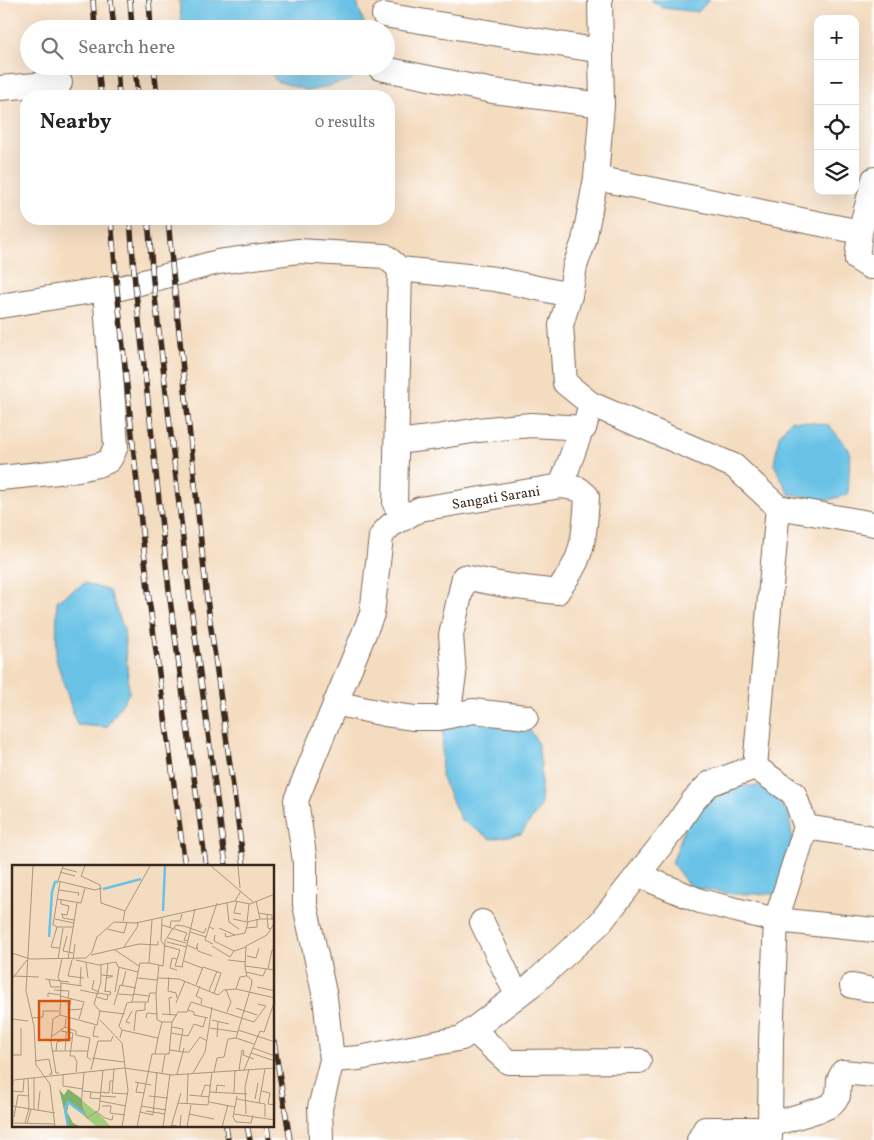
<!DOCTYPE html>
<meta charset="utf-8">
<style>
:root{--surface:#fff;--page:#f2f2f2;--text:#222;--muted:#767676;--line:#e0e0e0}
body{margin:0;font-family:Vollkorn,serif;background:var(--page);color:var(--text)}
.controls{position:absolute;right:15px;top:15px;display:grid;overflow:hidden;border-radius:10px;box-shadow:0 5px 20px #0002}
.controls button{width:45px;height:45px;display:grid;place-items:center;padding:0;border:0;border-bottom:1px solid var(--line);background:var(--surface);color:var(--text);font:25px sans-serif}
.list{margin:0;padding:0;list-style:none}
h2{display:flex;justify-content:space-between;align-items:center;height:65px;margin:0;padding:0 20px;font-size:21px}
h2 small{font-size:16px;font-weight:400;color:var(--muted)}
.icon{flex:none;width:28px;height:28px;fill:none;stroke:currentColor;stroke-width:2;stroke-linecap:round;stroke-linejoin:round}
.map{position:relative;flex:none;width:874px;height:1140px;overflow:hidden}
.search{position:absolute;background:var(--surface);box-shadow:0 5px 20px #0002;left:20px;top:20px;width:375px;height:55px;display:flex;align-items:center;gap:12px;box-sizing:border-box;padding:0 18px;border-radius:28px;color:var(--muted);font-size:19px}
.panel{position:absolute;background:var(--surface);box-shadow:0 5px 20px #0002;left:20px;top:90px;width:375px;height:135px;border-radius:20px}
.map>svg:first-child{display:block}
.water{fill:#69c2e6;stroke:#527682}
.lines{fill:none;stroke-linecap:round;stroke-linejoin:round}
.minor-casing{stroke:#7c6857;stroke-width:26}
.minor{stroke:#fff;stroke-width:24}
.rail-casing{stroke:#3b2a1e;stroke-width:5.5}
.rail{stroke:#fff;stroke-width:4;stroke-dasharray:11;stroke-linecap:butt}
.labels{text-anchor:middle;stroke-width:4;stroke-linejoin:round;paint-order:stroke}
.street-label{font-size:14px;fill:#3b2a1e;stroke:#fff}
.inset-river{fill:none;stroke:#69c2e6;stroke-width:2.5}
.inset-road{fill:none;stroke:#aa957f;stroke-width:1}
.view{fill:#d7540e;fill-opacity:0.15;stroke:#d7540e;stroke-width:2.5}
.inset-edge{fill:none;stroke:#3b2a1e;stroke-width:2.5}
</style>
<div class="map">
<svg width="874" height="1140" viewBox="0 0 874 1140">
<rect width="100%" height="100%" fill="#fff"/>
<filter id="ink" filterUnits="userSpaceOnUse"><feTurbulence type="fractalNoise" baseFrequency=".02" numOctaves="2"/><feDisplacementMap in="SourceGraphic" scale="10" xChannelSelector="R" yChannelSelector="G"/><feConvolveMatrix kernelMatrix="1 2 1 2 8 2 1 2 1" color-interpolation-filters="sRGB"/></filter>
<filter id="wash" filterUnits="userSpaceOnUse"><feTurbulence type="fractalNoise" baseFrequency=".0096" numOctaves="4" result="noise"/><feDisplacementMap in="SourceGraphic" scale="20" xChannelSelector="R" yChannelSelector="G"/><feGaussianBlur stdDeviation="1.12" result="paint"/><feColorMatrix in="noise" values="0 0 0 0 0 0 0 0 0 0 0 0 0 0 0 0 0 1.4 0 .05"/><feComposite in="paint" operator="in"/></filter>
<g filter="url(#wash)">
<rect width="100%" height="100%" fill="#f4dcc0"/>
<g class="water">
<polygon points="179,0 356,0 366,29 182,29"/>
<polygon points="651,0 709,0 698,12 663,8"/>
<polygon points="267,66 358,66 351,80 309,91 276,81"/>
<polygon points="791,420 829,425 850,451 848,494 829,500 789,494 774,464 779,436"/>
<polygon points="85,583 109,591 124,629 129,693 107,727 77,725 56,659 57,601"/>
<polygon points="477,716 527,726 537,741 541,764 541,806 521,834 491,839 461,820 441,776 443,729"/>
<polygon points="736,786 767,786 789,815 794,854 778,894 732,894 690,887 672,863 684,830 700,805"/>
</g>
</g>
<g filter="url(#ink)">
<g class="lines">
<g class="minor-casing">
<g id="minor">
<polyline points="384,15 601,51"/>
<polyline points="380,68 493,91 602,105"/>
<polyline points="0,88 60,83"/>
<polyline points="596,178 860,232"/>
<polyline points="874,179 860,232 857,259 870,267 874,267"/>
<polyline points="400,269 395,504 405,518"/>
<polyline points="0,306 105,289"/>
<polyline points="591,404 565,383 561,325 570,295 575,266 584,241 596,178 602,105 600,0"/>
<polyline points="397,442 437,437 478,430 531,425 584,428"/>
<path d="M0 478C18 476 99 470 109 460 112 457 114 450 116 446L105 289H117L218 262 298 251 385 256 400 269 495 279 570 295"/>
<polyline points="335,703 385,714 414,718 440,718 473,711 526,717"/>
<path d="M448 716 454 675 451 635 464 577 509 586 557 592C565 580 575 568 579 554 585 537 586 514 587 496L579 489 561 486"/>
<polyline points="755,767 794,794 806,827 874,838"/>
<polyline points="638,875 700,901 776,920 874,930"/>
<polyline points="482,922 517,995"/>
<polyline points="852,986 874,990"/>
<polyline points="473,1030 508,1062 639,1061"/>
<polyline points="332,1060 359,1058 462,1038 534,983 600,923 676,826 693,801 709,784 755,767 778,507"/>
<polyline points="770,1138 770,1125 822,1109 831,1105 838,1096 839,1080 843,1072 874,1075"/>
<polyline points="321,1140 320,1108 332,1060 325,997 305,905 305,862 296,800 372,614 381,537 385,531 391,525 420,509 561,486 581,430 584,428 591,404 734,466 778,507 874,524"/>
<polyline points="699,1140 705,1129 761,1129 770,1125 771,1040 776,920 806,827"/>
</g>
</g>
<use href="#minor" class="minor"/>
<g class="rail-casing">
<g id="rail">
<polyline points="93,0 95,29"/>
<polyline points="111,0 114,29"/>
<polyline points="130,0 132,29"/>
<polyline points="149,0 151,29"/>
<polyline points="98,66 101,96"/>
<polyline points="117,66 119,96"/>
<polyline points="135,66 138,96"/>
<polyline points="154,66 157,96"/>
<polyline points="111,219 117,289 149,599 185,866"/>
<polyline points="130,219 135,284 170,599 206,866"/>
<polyline points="148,219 153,280 190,599 226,866"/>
<polyline points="168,219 173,274 207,599 244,866"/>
<polyline points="274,1042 290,1140"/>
<polyline points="226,1126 228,1140"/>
<polyline points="247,1126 250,1140"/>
<polyline points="267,1126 269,1140"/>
</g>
</g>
<use href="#rail" class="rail"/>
</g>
</g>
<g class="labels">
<g class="street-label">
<text transform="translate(496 497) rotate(-9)" y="5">Sangati Sarani</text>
</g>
</g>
<g transform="translate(12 865)">
<rect width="262" height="262" fill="#f4dcc0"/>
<path d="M70 235 91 253 99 262H85L71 250Z" fill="#a1cf7c"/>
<path d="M47 224 52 230 56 224 70 234 71 248 57 238 55 247 61 258 69 262H56Z" fill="#80b26c"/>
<path class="inset-river" d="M91 24 129 14M151 46 153 1M37 72 40 27 43 17H46M56 262 53 244 56 237 72 249"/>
<path class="inset-road" d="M21 1 14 126 22 161 24 200 38 219 43 262M51 1 46 16 83 25 90 23M73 1 69 11 88 20 89 38 113 46 111 56M199 1 241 37M226 1 228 23M50 3 65 7M48 7 63 11M47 25 67 28 66 31M45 34 69 38 73 23M223 36 238 39 263 29M225 36 222 48 229 49M244 36 248 54H263M215 38 217 57 227 64M113 46 138 1M246 48 260 50V54M49 49 55 50 57 41 49 39V35M50 49 51 53 62 55M255 49 256 63 259 64M150 53 149 76 154 82M43 54 62 58M221 54 235 57 248 54M235 57 237 39M150 60 175 68 172 75 176 76M45 62 41 60 48 17M45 62 39 82 47 83M45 62H61M158 62 159 56H168L170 49M197 62 205 38M162 63 164 60 172 61 192 68 194 63M207 63 223 70M234 63 245 62V54M95 64 112 68 115 57M178 67 194 72M213 68 214 72 233 68 236 57M203 70 202 76 222 86 234 82M55 71 51 86 61 88M156 73 174 78M155 77 175 82M201 79 193 75 197 62 202 64M175 80 184 84 186 78M154 81 168 85 163 101 171 102M200 81 218 92 222 86M112 82 126 61 125 57M185 82 186 86 200 91M103 85 127 101M0 88 18 94 74 93 80 87 85 72 102 57 124 58 223 36 229 26M79 90 127 79 146 80V76M235 91 244 93 247 83M46 94 51 63M56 94 65 38M165 94 160 93 158 103 165 105M60 95 56 111 72 113M61 95 63 79M64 95 87 100 104 97 106 102 126 107M216 95 234 97M172 96 190 103M74 98 76 113M147 100 151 101 153 76 161 63M233 101 263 105M170 102 183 44M256 104 260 85H263M234 107 251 111 254 104M89 110 101 111 95 113M1 111 27 112M157 112 156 126 164 128 165 133M125 113 145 115M146 113 167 114 206 130 212 125 224 124 263 133M0 114 15 95M33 114 57 117M37 115 39 122H49M82 115 80 124 87 127M49 118 70 121M184 120 191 102 209 108 202 128M68 121 69 102M110 121 114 106M188 121 184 131 190 134 189 139M245 122 263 126M224 124 228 112 234 111M42 125 57 126 56 133M68 125 87 129M214 125 219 137 215 147M93 126 96 98M197 126 205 106M103 127 107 103M87 128 98 130 99 127 92 126M144 128 145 155 150 157M106 129 121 130M121 129 137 131M48 131 72 137 67 154M36 132V128L48 130M85 132 95 135 96 130M59 134 57 145 70 144M120 137H136L138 128H144L147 100 137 98M164 138 173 116M102 140 108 120 124 123M224 143 245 150M176 145 182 147V150L196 153M88 146 113 149M150 149 165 150M158 149 157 133 160 132M48 150 49 118 46 112 50 94M20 153 31 152V146H47M134 153 135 148 146 149M0 154 16 156M88 155 110 178 116 225 110 262M200 155 217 159M118 158 114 157 120 146M83 161 81 171 87 172M53 162 64 166V170L78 173 75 192 79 195M160 162 171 164 167 186M198 163 226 167M110 165 146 173 143 189M226 165 263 177M49 166 61 168 58 191H62L65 197 64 207M122 166 124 146 133 145V138M159 168 176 171 182 159 191 162 194 152M39 172 53 162 54 153M205 172 206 157M108 173 110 165 107 161 115 138 120 137 128 98H137L140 55M146 173 150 157H160L166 147H175L179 137 242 157 254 141 246 139M224 173 242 179M241 183 263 191M53 185 54 175 60 173M158 185 171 187 172 183M40 186H76M44 186 45 177 54 175V167M239 188 263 196M0 190H9V163M80 193 112 197M23 196 37 194 40 209H37M102 204 100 228 116 229M79 205 86 176H99L101 171M227 205 230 185 232 186 231 190 242 194M232 205 248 166 252 167 263 135M202 207 205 193 212 192 216 174 224 173 239 122 240 115 235 111 233 103 234 81 255 70 263 57M47 208H44L39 177 41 154 48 150 85 160 88 146 82 139 89 117V99M72 208 69 240 75 253M150 208 153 190M181 208 193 187 200 142M165 209 171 187H177L188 172 195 176M51 210V221L71 224M1 215 0 226 11 227 12 214M2 215 112 203 160 210 263 203M123 217 139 220M126 218 124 227 132 228M71 226 89 228M249 226 258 228 256 239 263 240M79 227 78 233 88 234M89 227 97 228 98 216H101M197 227 235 229M204 228 205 220 213 221M222 228 223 205M177 230 197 232M88 231 104 232M137 231 156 233M189 231 193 220 199 221M225 231 221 252 224 257 239 258 241 250M225 234 253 239V252M243 234 246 218M88 236 114 241M197 237 223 242M166 238 196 240 200 207M247 238 253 204M175 239 176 209M0 241 43 248M90 241H99L98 248 113 250M129 241 154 245M22 244V213M26 245 28 226M83 246 93 253 100 255 101 250M134 246 153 249M128 247 141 250 145 207M177 249 202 254M222 249 263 255M234 249 233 222 237 204M2 252 6 230 17 231M75 253 87 245 91 205M2 258 43 259M13 258 17 243 16 213M15 259 19 244M160 260 168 262 169 250M125 262 140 189H157L160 157M151 262 158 209M159 262 169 228M175 262 179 240M210 262 216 240"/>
<path class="view" d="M27 136H57V175H27Z"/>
<rect width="262" height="262" class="inset-edge"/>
</g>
</svg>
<div class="controls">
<button>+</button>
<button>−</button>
<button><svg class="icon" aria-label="locate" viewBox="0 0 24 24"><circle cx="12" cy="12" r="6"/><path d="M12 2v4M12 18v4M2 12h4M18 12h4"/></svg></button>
<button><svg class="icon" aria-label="layers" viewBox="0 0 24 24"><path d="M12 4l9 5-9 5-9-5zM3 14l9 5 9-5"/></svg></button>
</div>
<div class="search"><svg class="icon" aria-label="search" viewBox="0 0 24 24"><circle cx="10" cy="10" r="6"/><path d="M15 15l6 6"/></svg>Search here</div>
<section class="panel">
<h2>Nearby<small>0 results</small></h2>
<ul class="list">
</ul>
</section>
</div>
